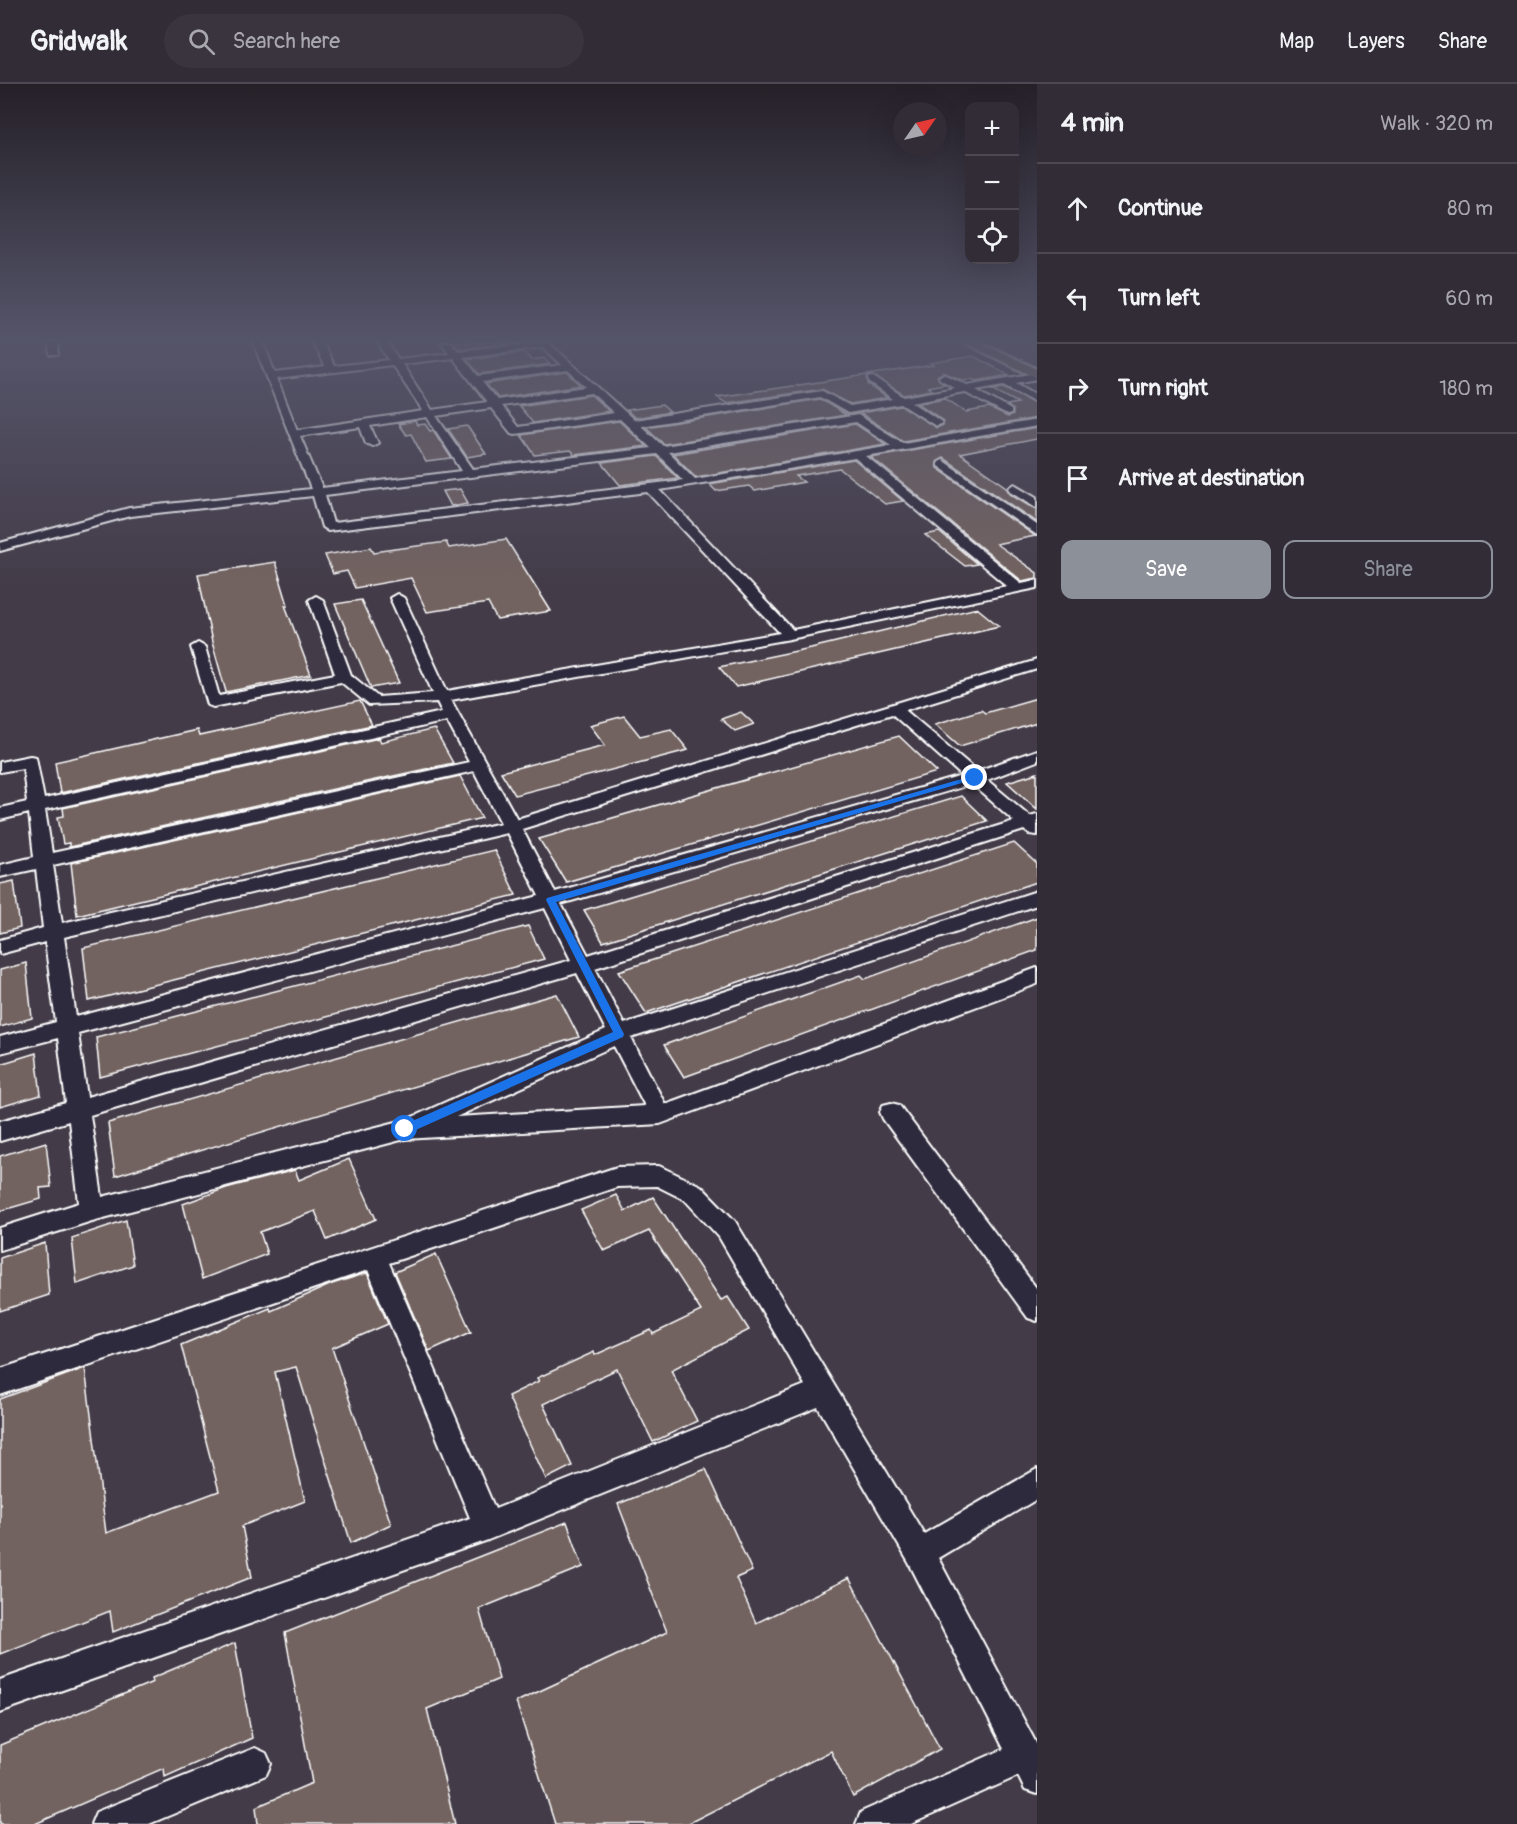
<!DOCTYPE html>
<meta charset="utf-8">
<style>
:root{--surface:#322c36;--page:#3a343e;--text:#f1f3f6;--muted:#a8a7ad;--line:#4d4851;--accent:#8c9099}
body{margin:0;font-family:Pangolin,sans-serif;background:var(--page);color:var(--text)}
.controls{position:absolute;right:18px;top:18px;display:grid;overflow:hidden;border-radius:12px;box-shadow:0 6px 24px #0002}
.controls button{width:54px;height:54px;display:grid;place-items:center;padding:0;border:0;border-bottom:2px solid var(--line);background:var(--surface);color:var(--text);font:30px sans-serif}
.compass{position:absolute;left:893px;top:18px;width:54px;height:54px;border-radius:50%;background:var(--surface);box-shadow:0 6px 24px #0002;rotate:56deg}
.stop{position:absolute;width:18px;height:18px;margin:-14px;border:4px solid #1a73e8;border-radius:50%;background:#fff}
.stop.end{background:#1a73e8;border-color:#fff;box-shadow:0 2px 6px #0008}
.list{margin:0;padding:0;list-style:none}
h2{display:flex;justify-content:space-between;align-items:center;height:78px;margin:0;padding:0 24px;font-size:26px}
h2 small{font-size:20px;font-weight:400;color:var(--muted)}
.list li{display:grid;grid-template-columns:39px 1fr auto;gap:18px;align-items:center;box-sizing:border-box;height:90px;padding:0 24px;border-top:2px solid var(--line)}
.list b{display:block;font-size:22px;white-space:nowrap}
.list em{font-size:20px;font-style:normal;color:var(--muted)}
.actions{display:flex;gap:12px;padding:18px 24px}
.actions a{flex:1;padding:14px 0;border:2px solid var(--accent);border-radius:12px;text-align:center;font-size:21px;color:var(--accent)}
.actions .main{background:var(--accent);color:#fff}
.icon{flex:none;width:33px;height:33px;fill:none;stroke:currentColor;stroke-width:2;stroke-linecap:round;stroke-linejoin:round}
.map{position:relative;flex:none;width:1037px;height:1740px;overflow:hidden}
header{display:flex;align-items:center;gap:36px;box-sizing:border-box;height:84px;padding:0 30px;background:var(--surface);border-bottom:2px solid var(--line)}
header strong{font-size:28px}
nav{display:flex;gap:33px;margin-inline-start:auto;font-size:21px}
.search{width:420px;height:54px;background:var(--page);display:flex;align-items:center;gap:15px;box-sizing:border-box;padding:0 21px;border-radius:33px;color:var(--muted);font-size:22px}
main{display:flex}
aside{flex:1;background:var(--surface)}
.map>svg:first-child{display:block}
.building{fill:#736360;stroke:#fff;stroke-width:1.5}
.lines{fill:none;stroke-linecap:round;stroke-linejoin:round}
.minor-casing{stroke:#fff;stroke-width:4}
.highway-casing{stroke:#fff;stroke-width:5}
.minor{fill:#2f2a3d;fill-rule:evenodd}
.highway{fill:#766a55;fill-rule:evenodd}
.route{fill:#1a73e8}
</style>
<header>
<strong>Gridwalk</strong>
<div class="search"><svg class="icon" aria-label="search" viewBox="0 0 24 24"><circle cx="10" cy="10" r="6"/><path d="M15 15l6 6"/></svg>Search here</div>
<nav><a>Map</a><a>Layers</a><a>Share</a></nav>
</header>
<main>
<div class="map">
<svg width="1037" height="1740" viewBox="0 0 1037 1740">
<rect width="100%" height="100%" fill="#433b48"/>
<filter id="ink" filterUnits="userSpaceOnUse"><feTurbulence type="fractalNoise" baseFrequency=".0167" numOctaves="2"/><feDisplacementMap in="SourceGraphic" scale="12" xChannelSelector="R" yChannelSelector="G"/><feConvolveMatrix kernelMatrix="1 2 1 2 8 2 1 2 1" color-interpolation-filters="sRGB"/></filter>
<g filter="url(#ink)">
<g class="building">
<polygon points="453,258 515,258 517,259 459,265"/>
<polygon points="525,268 532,276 544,274 550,280 479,290 467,275"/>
<polygon points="973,272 1009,291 976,297 971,295 962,296 943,288 937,292 944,300 928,303 932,306 904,311 872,291 867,293 868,300 887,314 850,320 822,305 726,319 717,313 934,281 930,279"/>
<polygon points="567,288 581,301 498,314 486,300"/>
<polygon points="1004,303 1037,320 1037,334 903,357 860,329 901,322 937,344 943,341 944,337 918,319 945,314 966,328 989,324 1008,333 1013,331 1013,326 1007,321 1018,319 992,305"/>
<polygon points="591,311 609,327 533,339 519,322"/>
<polygon points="820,315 846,331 664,360 646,343"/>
<polygon points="662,321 670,328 635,334 627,326"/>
<polygon points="415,337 417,341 425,340 430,347 433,346 452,375 426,378 411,350 406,351 398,340"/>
<polygon points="619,337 646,362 574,371 570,367 535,371 521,351"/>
<polygon points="855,340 885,360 696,393 673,370"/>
<polygon points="467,342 486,370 467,373 448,345"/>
<polygon points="1037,344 1037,355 960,370 1007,403 1010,409 1037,425 1037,438 943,374 936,378 937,384 1035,452 996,460 1037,489 1037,494 1022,497 871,373"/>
<polygon points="656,372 678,394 620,401 602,379"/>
<polygon points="854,376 903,417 885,420 840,385 796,392 804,398 755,407 749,402 716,407 709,400"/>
<polygon points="460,405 468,419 451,422 443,407"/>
<polygon points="939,448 977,480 965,482 925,451"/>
<polygon points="506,455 551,527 497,536 488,519 427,528 411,494 355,504 347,487 333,490 325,471 371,463 374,468 446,458 449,464"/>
<polygon points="275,478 288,521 285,521 311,591 226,608 212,558 198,490"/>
<polygon points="361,516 399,599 371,604 335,520"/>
<polygon points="977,524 999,542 736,603 719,583 811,564"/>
<polygon points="1037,614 1037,639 960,662 935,640 981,626 985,629"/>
<polygon points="360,617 372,641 60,709 55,678 197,646 199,652"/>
<polygon points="741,628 754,640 735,647 721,635"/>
<polygon points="624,632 640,652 671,645 688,666 515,711 501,688 605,661 590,641"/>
<polygon points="434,645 453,679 69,763 69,759 63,760 58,733 64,732 63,724 379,654 381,658"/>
<polygon points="899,652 937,688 566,798 539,755"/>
<polygon points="1037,689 1037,725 1007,698"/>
<polygon points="460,692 482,734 77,831 71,779"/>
<polygon points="961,712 987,737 603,858 584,826"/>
<polygon points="1014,759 1037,780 1037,798 646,929 619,887"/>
<polygon points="494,766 516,811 89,917 83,864"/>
<polygon points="14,797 20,844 0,849 0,800"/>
<polygon points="1037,833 1037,866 684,993 664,961 861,891 865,895"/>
<polygon points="528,842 544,875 100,993 96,953"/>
<polygon points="26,879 32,934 0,943 0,886"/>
<polygon points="557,910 579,953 115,1092 108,1039"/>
<polygon points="36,969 41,1011 0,1023 0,980"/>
<polygon points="46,1058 51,1103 40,1104 41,1115 0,1127 0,1072"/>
<polygon points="349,1075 376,1135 327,1156 315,1127 260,1148 267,1170 202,1195 183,1120 226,1104 295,1086 299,1096"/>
<polygon points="616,1111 625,1127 653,1113 721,1216 728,1213 749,1246 671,1286 697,1337 653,1358 617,1285 543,1320 572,1382 546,1395 508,1312 539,1297 537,1294 594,1268 595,1271 651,1246 653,1250 701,1227 649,1147 604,1167 581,1126"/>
<polygon points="126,1136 133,1181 77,1200 72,1154"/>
<polygon points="45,1159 49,1211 0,1227 0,1174"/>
<polygon points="436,1170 471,1248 429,1267 395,1188"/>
<polygon points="367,1189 388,1240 332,1264 391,1440 351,1459 296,1283 275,1288 305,1417 242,1442 252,1493 113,1548 110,1527 0,1570 0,1315 85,1284 106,1449 219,1407 181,1261 270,1224 271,1227 332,1200"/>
<polygon points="706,1385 752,1487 736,1494 756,1539 849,1494 940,1665 853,1713 831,1667 687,1740 555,1740 516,1618 667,1548 618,1420"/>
<polygon points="567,1438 583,1483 479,1525 499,1595 427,1625 455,1740 258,1740 256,1723 312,1699 285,1549"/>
<polygon points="235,1559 252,1654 165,1693 164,1684 35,1740 0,1740 0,1661 153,1598 152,1594"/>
</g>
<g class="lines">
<g class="minor-casing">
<g id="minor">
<polygon points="48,258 58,258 58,271 50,271"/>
<path d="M253 258H263L275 289 325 283 312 258H322L334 282 389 276 377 258H387L398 275 449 269 441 258H451L458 267 548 258 634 336 822 307 850 322 893 315 869 298V294L873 293 904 313 955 304 940 295 939 293 944 290 967 301 1037 289V295L1016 299 1037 311V318L1004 301 976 306 1011 326V330L1007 331 964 308 912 318 940 337 942 339 936 342 901 320 848 329 820 313 641 342 663 362 858 331 903 359 1037 336V342L866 372 1021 499 1037 496V504L790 555 451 616 517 735 1037 576V585L905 626 977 687 1037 666V677L987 696 1030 732 1037 730V751L1029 750 1024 746 595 884 624 940 1037 807V821L631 954 665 1020 1037 884V900L660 1040 405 1055 92 1137 0 1166V1144L79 1119 69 1037 0 1057V1037L66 1019 58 954 0 969V953L56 938 45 858 0 870V856L43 844 36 785 0 793V781L34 773 29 729 0 736V724L27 718 23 684 0 688V678L30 672 36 673 44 715 442 628 437 618 369 621 341 598 213 623 208 621 191 563 198 559 205 563 219 612 335 590 309 516 316 512 323 516 351 591 378 613 433 609 390 514 397 510 404 514 447 607 780 549 648 408 328 447 322 443 313 412 130 432 0 467V459L129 424 311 405ZM543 263 562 281 478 292 463 273ZM453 274 487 318 432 326 402 280ZM392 281 423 327 297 346 277 295ZM568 286 586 303 497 316 482 298ZM592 309 614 329 518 343 501 322ZM491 324 511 349 515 350 620 335 651 364 473 385 436 332ZM427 333 462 387 322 404 300 352 360 343 366 359 372 362 378 359 370 342ZM856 338 891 361 695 395 668 368ZM657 370 683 396 333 439 325 411ZM855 374 1007 502 793 546 660 406ZM892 630 962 692 555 808 522 745ZM447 637 469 678 52 769 45 726ZM474 687 501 739 62 839 53 781ZM972 700 1014 737 588 871 561 820ZM507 749 539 812 76 933 64 853ZM545 824 571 876 87 1013 78 949ZM577 889 606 946 408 1035 102 1113 90 1031ZM614 962 645 1022 456 1033Z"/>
<polygon points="942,376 1037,441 1037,451 938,382 938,378"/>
<polygon points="1015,400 1037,413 1037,423 1011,407 1009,404"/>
<polygon points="891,1019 899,1021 1037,1205 1037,1237 1028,1234 883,1035 880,1028 883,1021"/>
<path d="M659 1082 701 1102 735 1137 924 1450 1037 1385V1415L938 1474 1037 1661V1710L1025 1706 1018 1692 911 1740H856L861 1728 1004 1665 909 1479 818 1323 488 1456 0 1628V1596L470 1434 368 1186 0 1311V1285L617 1083ZM657 1102 685 1116 719 1153 805 1301 495 1425 389 1179 617 1103Z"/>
<polygon points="255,1664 266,1669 271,1680 266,1691 149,1740 91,1740 96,1728"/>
</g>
</g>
<g class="highway-casing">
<polygon id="highway" points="963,258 980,258 1037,285 1037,294"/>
</g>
<use href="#minor" class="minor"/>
<use href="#highway" class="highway"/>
</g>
</g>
<linearGradient id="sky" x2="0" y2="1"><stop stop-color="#252028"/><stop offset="0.51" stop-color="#55556a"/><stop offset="1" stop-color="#55556a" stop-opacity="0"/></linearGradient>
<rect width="1037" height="501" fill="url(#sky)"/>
<polygon class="route" points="972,692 979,694 556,818 624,950 623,953 409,1049 401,1049 401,1042 613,948 546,816 547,814"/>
</svg>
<div class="controls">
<button>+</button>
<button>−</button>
<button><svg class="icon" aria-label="locate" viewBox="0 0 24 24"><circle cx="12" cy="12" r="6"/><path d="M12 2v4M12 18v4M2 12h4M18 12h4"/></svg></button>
</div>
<svg class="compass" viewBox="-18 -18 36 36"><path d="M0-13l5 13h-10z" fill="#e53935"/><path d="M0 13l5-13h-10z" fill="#a8a7ad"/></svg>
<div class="stop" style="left:405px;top:1045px"></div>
<div class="stop end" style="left:975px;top:694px"></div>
</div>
<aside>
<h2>4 min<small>Walk · 320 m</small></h2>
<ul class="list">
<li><svg class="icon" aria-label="ahead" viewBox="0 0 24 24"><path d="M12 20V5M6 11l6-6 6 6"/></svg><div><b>Continue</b></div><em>80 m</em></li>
<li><svg class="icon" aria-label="left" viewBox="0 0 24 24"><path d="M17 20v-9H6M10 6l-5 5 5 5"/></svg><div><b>Turn left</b></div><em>60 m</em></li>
<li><svg class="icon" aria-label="right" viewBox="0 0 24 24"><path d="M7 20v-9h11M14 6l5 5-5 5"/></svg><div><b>Turn right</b></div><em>180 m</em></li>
<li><svg class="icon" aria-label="arrive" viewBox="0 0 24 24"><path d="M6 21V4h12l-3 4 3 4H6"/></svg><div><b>Arrive at destination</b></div></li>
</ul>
<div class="actions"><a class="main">Save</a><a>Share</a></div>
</aside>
</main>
